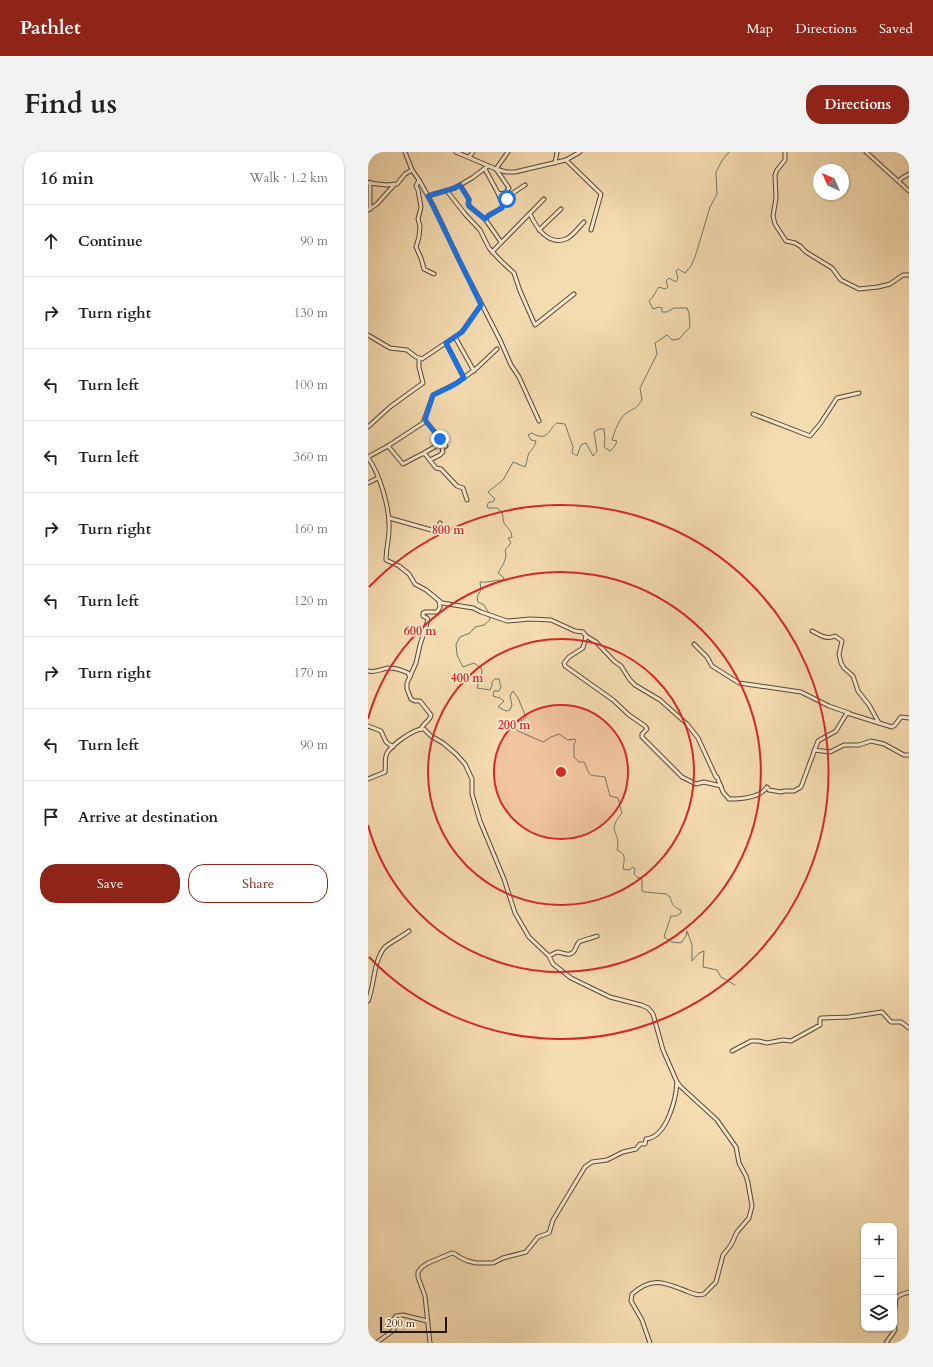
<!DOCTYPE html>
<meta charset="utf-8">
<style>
:root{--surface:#fff;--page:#f2f2f2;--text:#222;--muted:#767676;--line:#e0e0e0;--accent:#8f2418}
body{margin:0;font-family:Cardo,serif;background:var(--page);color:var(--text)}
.controls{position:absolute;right:12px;bottom:12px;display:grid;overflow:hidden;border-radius:8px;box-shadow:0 1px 3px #0004}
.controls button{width:36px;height:36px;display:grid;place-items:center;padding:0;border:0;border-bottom:1px solid var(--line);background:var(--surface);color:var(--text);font:20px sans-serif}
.compass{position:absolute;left:445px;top:12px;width:36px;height:36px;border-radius:50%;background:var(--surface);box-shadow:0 1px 3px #0004;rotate:315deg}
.scale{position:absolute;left:12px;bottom:10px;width:67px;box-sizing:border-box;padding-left:4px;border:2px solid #25170c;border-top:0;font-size:11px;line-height:14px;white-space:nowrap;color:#25170c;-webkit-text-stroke:3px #f8e8cc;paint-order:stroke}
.stop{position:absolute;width:12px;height:12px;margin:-9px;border:3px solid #1a73e8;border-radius:50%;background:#fff}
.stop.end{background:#1a73e8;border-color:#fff;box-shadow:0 1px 4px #0008}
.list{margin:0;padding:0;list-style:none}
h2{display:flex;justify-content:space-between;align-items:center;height:52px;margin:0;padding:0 16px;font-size:17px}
h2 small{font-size:13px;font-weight:400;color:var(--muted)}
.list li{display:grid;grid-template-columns:26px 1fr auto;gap:12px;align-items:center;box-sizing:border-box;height:72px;padding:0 16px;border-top:1px solid var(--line)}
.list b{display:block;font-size:15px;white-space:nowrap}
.list em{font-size:13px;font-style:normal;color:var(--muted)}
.actions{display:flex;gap:8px;padding:12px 16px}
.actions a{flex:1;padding:9px 0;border:1px solid var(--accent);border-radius:16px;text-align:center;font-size:14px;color:var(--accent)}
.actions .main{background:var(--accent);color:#fff}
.icon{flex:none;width:22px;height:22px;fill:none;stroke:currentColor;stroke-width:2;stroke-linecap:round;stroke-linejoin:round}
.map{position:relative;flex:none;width:541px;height:1191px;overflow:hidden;border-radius:16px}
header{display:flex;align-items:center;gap:24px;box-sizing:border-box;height:56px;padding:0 20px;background:var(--accent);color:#fff}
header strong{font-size:19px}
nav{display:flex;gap:22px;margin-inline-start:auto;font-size:14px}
.intro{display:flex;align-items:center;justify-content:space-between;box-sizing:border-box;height:96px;padding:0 24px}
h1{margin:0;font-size:28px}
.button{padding:10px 18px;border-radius:16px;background:var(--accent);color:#fff;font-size:14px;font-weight:700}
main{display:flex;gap:24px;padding:0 24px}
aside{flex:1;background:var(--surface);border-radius:16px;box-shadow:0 1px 3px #0004}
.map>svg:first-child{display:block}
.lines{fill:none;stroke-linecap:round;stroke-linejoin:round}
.stream{stroke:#6c796b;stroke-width:1}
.minor-casing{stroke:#594835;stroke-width:5}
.minor{stroke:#f8e8cc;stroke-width:3}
.route{stroke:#1a73e8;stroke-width:5}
.ring{fill:none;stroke:#d62828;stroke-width:2}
.centre{fill:#d62828;stroke:#f8e8cc;stroke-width:2}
.ring-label{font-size:12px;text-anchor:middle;font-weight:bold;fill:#d62828;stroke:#f8e8cc;stroke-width:3.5;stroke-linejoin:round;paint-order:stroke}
</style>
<header>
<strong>Pathlet</strong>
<nav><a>Map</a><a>Directions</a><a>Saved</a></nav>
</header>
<div class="intro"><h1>Find us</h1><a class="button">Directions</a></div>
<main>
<aside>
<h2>16 min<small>Walk · 1.2 km</small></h2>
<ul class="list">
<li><svg class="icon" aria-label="ahead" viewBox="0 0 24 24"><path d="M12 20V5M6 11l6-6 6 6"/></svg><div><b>Continue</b></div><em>90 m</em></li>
<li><svg class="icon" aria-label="right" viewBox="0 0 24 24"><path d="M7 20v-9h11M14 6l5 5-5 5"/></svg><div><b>Turn right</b></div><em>130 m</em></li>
<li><svg class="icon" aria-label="left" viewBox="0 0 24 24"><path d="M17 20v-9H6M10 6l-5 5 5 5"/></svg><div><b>Turn left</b></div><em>100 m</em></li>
<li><svg class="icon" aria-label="left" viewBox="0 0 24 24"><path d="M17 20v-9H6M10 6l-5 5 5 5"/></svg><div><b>Turn left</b></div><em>360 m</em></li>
<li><svg class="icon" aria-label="right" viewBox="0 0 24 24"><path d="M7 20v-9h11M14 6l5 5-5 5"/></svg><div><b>Turn right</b></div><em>160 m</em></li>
<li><svg class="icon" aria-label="left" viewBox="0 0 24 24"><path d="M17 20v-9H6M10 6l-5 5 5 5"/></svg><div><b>Turn left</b></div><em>120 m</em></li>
<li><svg class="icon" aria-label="right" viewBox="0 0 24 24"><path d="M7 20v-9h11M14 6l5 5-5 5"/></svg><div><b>Turn right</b></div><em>170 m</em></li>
<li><svg class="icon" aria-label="left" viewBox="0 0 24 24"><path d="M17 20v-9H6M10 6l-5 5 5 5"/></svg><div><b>Turn left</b></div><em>90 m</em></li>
<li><svg class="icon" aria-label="arrive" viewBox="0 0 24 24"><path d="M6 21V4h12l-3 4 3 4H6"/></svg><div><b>Arrive at destination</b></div></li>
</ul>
<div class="actions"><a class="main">Save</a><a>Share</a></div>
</aside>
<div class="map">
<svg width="541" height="1191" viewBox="0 0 541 1191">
<rect width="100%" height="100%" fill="#f5dbb0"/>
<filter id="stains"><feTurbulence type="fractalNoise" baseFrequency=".005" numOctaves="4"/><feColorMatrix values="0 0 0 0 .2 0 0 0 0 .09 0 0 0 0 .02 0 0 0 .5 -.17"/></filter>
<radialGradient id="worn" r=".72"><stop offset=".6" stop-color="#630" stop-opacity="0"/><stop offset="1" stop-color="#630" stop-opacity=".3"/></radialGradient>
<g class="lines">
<g class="stream">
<path d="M121 461 116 453 110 450 109 445 113 438 112 430C120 431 126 428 135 428L136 426 130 421C134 414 140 407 137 398L143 391 140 386 144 385 143 380 136 371 134 360 129 356H120L119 353 121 350H125L127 347 120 340 135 328 145 310 157 315C159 311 159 305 161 301 164 297 167 295 168 289L163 288 160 283 164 281C180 291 181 276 189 271L197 272 205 295 204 301 209 304 213 293 218 291 225 304 229 299 226 280 231 277H236L237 287 236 295 242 299 247 294 249 289 244 288C247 279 251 265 260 260 268 255 267 258 274 248L272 236 289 202 287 191 299 183 304 188 311 187 322 175 321 161 319 156H306L299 160H294V156L291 155 285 157 281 149C286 145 287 140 291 135L297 137 300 135 298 129 301 126 308 130 310 126 308 119 310 117 317 121 323 114 327 105 342 55 349 42 348 20 355 7 361 0"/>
<path d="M121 464 122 468 116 473 107 475 102 481 92 485 88 492 89 503 95 515 106 511 113 516 114 520 109 536 122 538 124 534V530L127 527H131L133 535 131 539H126L125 544 132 546 136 549 130 555 138 559 142 558 144 553 142 544 145 539 150 546 158 565C154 570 149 569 145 573L150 579 175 590 183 585 191 582 200 588 207 587 208 589 206 592V605L211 610H216C224 627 218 622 237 625L242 644 250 646 254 661C237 681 254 679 249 698 259 702 256 707 255 717L261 718 265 715 267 717 266 722 269 725 274 727V739L277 740 298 742 302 745C304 752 306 756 313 758V761L308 764H303L296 785 304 790 313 791 318 784 319 779 324 793V809L331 801 336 799 335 815 349 818 353 825 367 833"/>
</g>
<g class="minor-casing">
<g id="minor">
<polyline points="37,0 44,18 51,28 66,55 92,110 132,188 143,213 151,225 171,269"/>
<polyline points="88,0 128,17 138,20 147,20 198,8 212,0"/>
<polyline points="417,0 417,8 409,18 407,23 408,46 405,64 407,72 418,89 427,91 432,94 438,100 464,116 473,128 491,137 510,135 522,132 535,123 541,123"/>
<polyline points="498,0 541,39"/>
<polyline points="101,5 105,0"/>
<polyline points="198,8 233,42 223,78"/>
<polyline points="187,11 189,0"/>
<polyline points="51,28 48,34 50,38 53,55 50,67 52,74 51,85 48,95 53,106 56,117 66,122"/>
<polyline points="531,29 534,26 541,22"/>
<polyline points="0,31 19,33 29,32 37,22 44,18"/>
<polyline points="92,33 101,47 100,52 101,54 117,67 133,90"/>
<polyline points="79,39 97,62 112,78 121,96 133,109 146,121 152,139 167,173 206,142"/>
<polyline points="130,41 135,42 139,39 141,36 128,17 140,0"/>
<polyline points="60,44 87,36 104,26 120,14"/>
<polyline points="135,52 142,43 157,33"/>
<polyline points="2,57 2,30"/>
<polyline points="0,58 9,52 26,33"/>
<path d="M162 62C168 75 180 94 198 87 205 84 211 75 216 70"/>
<path d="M117 67C122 61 130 60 135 54L130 41 117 17"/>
<polyline points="171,78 193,57"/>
<polyline points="124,100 176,47"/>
<polyline points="0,183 22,196 39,198 48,205 54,207 94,180 113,153"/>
<polyline points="87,185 106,219"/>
<polyline points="78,191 96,226"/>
<polyline points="385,262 442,284 452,272 469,246 491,241"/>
<polyline points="57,268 78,294 74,296 75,300 72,303 62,308"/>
<polyline points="0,275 22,255 55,231 51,215 51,207"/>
<polyline points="20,294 35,312 54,302 57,302 68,316 73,317 89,334 95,336 99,348"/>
<polyline points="56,301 75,290"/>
<polyline points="0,305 20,294 55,271 65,243 89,231 110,215 129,197"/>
<path d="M0 306C12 322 22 357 21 377 21 387 18 398 18 408L31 414 41 422 47 432 58 438 74 451 105 456 113 460 139 469 162 467 183 468 207 479 215 480 218 484 228 490 246 509 253 514 262 528 267 533 292 548 319 572 330 586 348 625H349L355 640 361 647C372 647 392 646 399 635L401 638 413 640 417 639H426L433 635 450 589 468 579 479 561 524 575 527 573 533 565 541 566"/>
<polyline points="0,331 10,326"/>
<polyline points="21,366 67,379 70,379 72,371"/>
<path d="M444 479C452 483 458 488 467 484L474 489 471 502 473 511 476 516 485 524 490 539 501 553 511 571"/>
<polyline points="218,484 215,496 201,505 196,511 197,514 245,548 261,563 277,574 279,577 274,582 274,585 314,625 328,632 336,630 353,634"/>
<polyline points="326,492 339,505 344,514 371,531 433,540 461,554 481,561"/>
<path d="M0 519C8 521 13 517 20 516 28 516 34 518 40 521L42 525"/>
<polyline points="0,574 13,579 18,590 25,595"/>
<path d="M53 577C55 571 62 569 63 563L52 549H47L43 547 39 537V531L48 511 52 493 60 468 59 466 55 464V461L57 460H69L72 455 71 449"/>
<polyline points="446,598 462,600 476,593 491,593 503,589 516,592 536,603 541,603"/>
<path d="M0 627 17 620C18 614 16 607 19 601 24 593 46 576 56 577L63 584 75 591 88 602 97 612 104 627V642L112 669 136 727 147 761 161 785 181 804 185 812 203 826 242 845 273 853 280 856 285 862 295 898 309 930 312 934 349 968 368 995 371 1011 378 1024 380 1031 384 1054 381 1066 369 1080 363 1093 355 1103 348 1130 336 1142C331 1144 326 1142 321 1140 298 1131 285 1123 264 1142L263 1149 274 1168 282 1191"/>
<path d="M181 804 189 800C193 800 198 803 202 802 208 801 207 794 211 790 214 788 225 786 229 784"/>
<path d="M0 849C7 832 5 809 17 795 23 790 35 784 41 779"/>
<polyline points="364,899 383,889 390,889 399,891 415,888 423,889 452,873 452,867 453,866 481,865 514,860 523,870 533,870 541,876"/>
<polyline points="526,1164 528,1146 532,1143 541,1140"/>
<polyline points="8,1191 26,1178 24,1170 28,1164 35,1163 59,1169"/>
<path d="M62 1191 57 1144 50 1125V1120L54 1115 60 1111 84 1101 87 1102 93 1106 100 1109 108 1111H125L135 1106 158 1100 170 1085 181 1081 185 1068 217 1015 224 1010 239 1008 255 1000 268 997 272 992H277L278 987C299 985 308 947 309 930"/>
<polyline points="518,1191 527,1178 526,1167"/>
</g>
</g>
<use href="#minor" class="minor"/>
</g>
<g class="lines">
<path class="route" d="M72 287 57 268 65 243 84 234 96 226 78 191 94 180 113 153 60 44C70 40 82 39 92 33L101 48V54L117 67 121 63 134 56 139 47"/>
</g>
<circle cx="193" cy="620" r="67" fill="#d62828" fill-opacity=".12"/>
<g class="ring">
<circle cx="193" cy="620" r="67"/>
<circle cx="193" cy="620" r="133"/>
<path d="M0 567A200 200 0 1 1 0 673"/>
<path d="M1 435A267 267 0 1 1 1 805"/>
</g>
<circle cx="193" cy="620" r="6" class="centre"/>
<g class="ring-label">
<text x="80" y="382">800 m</text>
<text x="52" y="483">600 m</text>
<text x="99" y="530">400 m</text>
<text x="146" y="577">200 m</text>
</g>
<rect width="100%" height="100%" filter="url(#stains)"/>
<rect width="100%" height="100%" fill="url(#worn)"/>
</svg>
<div class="controls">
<button>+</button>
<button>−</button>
<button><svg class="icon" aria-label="layers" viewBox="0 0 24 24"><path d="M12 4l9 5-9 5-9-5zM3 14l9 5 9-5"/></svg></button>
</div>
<svg class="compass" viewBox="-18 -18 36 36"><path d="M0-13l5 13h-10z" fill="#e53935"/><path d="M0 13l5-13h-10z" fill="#767676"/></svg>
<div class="scale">200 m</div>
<div class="stop" style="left:139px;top:47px"></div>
<div class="stop end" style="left:72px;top:287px"></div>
</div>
</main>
